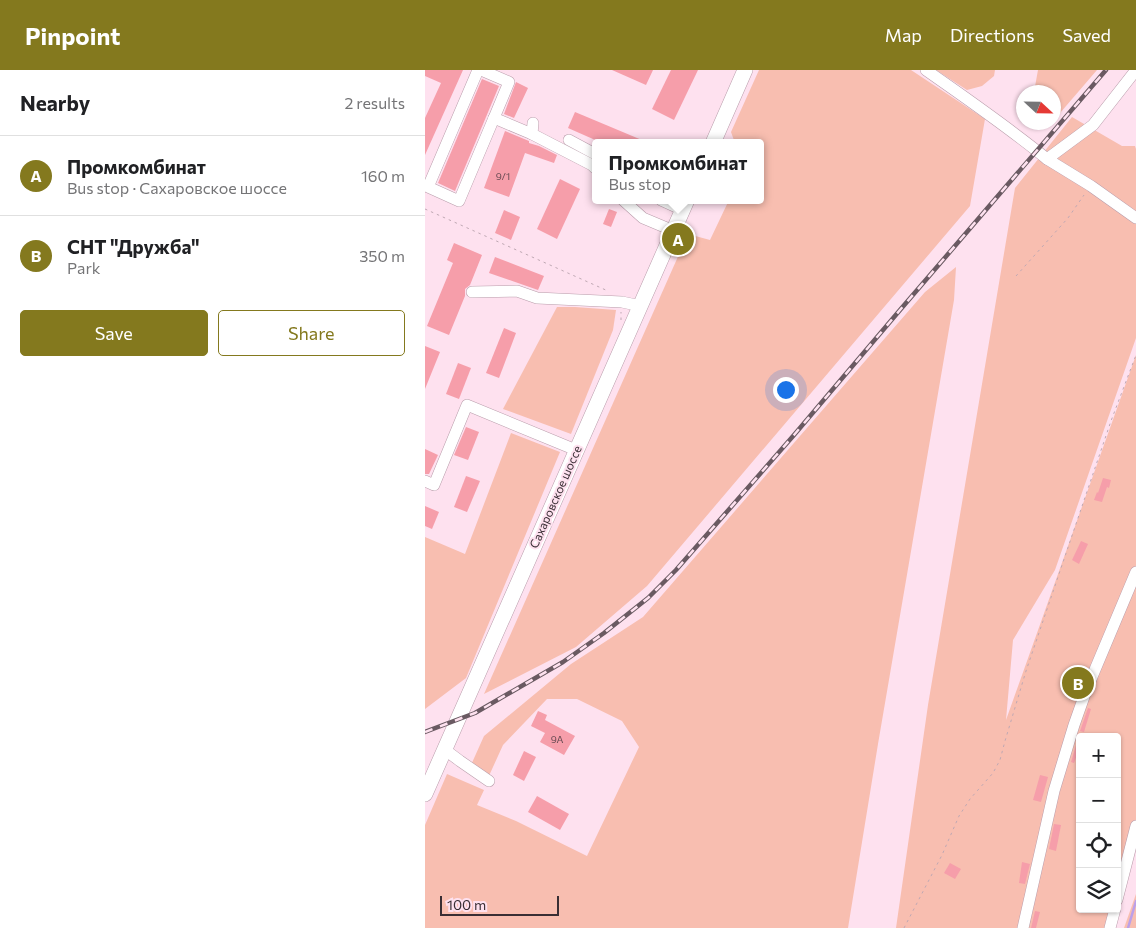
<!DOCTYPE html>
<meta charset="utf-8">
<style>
:root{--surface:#fff;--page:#f2f2f2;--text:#202124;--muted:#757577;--line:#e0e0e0;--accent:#84791e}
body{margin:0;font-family:Commissioner,sans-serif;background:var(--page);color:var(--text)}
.controls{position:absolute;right:15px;bottom:15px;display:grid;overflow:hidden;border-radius:5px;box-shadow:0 1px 4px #0004}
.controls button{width:45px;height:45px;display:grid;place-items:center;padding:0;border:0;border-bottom:1px solid var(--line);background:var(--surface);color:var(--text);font:25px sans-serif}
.compass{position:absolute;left:591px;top:15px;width:45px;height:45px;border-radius:50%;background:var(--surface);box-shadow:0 1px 4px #0004;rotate:112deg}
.scale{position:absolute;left:15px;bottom:12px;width:119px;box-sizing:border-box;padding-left:5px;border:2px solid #392e34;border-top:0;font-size:14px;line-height:18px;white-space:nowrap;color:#392e34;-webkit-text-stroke:4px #fee1ef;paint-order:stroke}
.you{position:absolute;left:360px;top:319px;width:18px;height:18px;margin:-12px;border:4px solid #fff;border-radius:50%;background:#1a73e8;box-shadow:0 0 0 8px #1a73e833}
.badge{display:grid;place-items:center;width:32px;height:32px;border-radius:50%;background:var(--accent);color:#fff;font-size:16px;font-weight:700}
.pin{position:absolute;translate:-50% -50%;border:2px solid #fff;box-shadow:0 1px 5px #0006}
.popup{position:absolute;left:167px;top:69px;width:172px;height:65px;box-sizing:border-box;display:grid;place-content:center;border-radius:5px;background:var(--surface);filter:drop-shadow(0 1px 4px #0005);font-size:16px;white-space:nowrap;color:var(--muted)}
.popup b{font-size:19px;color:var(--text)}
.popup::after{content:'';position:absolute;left:50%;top:100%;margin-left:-10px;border:10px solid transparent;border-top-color:var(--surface)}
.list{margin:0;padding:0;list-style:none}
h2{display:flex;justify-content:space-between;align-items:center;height:65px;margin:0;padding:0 20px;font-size:21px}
h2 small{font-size:16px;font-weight:400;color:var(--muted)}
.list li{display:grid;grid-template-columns:32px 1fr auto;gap:15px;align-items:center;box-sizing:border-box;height:80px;padding:0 20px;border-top:1px solid var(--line)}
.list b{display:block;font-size:19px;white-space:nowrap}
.list p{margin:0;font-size:16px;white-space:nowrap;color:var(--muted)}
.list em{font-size:16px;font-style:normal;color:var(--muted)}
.actions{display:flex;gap:10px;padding:15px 20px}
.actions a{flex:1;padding:11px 0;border:1px solid var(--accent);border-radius:5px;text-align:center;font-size:18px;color:var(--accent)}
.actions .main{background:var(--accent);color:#fff}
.icon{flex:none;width:28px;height:28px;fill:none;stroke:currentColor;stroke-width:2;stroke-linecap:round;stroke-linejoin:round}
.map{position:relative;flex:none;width:711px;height:858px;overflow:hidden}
header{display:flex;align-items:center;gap:30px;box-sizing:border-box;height:70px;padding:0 25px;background:var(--accent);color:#fff}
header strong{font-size:24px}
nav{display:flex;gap:28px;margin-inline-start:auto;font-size:18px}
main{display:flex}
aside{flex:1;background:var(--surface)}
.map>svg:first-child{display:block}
.green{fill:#f8beb0;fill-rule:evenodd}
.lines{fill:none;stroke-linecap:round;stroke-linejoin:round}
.stream{stroke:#bca0e9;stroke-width:2.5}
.building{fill:#f69eaa}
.minor-casing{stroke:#b99dab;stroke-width:12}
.major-casing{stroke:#b99dab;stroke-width:16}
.path{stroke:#bfa8b3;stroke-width:1;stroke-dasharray:2.5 4;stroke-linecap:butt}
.minor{stroke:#fff;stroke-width:11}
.major{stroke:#fff;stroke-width:15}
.rail-casing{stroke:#6a5a62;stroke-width:4.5}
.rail{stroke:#fee1ef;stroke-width:2.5;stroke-dasharray:8;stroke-linecap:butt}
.labels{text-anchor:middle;stroke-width:4;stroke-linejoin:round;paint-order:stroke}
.number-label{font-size:10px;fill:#684a52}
.street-label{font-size:12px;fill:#392e34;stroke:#fee1ef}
</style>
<header>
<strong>Pinpoint</strong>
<nav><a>Map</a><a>Directions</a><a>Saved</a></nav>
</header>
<main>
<aside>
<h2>Nearby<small>2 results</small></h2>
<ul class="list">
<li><span class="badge">A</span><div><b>Промкомбинат</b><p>Bus stop · Сахаровское шоссе</p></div><em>160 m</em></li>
<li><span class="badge">B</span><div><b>СНТ &quot;Дружба&quot;</b><p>Park</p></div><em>350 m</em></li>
</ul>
<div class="actions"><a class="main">Save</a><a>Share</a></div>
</aside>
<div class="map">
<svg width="711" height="858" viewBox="0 0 711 858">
<rect width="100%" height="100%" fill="#fee1ef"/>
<g class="green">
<polygon points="334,0 486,0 560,49 545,136 222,516 151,577 59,624 263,164 285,170 304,130 336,130 336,73 310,73 306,62"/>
<polygon points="511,0 570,0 569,6 557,16 542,20"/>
<polygon points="613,0 672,0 629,50 628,22 609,22"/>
<path d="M647 47 697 76H710L711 79V268L630 500 588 570 581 650 711 285V770L688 858H471L503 635 590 118ZM655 667H692V839H655Z"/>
<polygon points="531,197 529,230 453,674 423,858 0,858 0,755 22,704 59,720 52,735 91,751 162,786 214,677 197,651 152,629 122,629 78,675 63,708 46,695 59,666 146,594 218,547 500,222"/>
<polygon points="132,237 150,237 191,240 188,260 146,364 78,339"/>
<polygon points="86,363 135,382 41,608 0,639 0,467 40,484"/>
<polygon points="711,824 711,858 699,858"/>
</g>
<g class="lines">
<polyline class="stream" points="703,858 711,831"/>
</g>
<g class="building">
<polygon points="0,0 38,0 0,85 0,48 16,13 0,6"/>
<polygon points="187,0 228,0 221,15"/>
<polygon points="246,0 273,0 249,50 227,39"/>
<polygon points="57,9 74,16 30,121 13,113"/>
<polygon points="91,12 103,18 89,48 79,44"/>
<polygon points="150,42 224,73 177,73 143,58"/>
<polygon points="80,61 104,71 104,73 114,76 132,85 129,93 100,83 84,127 59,118"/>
<polygon points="135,109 155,119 132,169 112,159"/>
<polygon points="184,139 192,142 186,157 178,154"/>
<polygon points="79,140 95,147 86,170 70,163"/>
<polygon points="29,173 57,185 45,215 40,219 40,226 24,265 2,256 28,193 22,190"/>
<polygon points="70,187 119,206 113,220 64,203"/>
<polygon points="79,258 91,263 74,308 61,303"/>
<polygon points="0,276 15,282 0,319"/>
<polygon points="33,293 46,298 34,329 21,324"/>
<polygon points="41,357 54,362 43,390 29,385"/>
<polygon points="0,379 13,385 4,404 0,404"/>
<polygon points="41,406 55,411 42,442 29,437"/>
<polygon points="678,408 686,410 684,418 682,417 677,432 669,430 672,422 673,423"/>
<polygon points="0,436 14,442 7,459 0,456"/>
<polygon points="656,471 663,474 654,494 647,490"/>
<polygon points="663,638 666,639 659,662 655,661"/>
<polygon points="113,641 122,645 120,650 150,666 139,685 115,672 120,663 106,656"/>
<polygon points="655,662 655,677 649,693 646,692"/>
<polygon points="99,681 111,687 99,711 88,705"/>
<polygon points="615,705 623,707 616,732 608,730"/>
<polygon points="112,726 144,744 135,760 103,742"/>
<polygon points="629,754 636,755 631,781 624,779"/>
<polygon points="597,792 605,794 600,814 594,813"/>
<polygon points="525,793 536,799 530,809 519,803"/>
<polygon points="610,841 615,842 611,858 606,858"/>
</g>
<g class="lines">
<g class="minor-casing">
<g id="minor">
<polyline points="53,0 3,117 34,131 69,48 107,64"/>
<polyline points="56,0 84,12 69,48"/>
<path d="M501 0C542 29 583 57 622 89"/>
<polyline points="711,0 668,55 622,89 666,116 711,148"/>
<polyline points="108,53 107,64 167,95 170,98"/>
<polyline points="144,70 170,84"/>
<polyline points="198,130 218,148 249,161"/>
<polyline points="236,130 258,140"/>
<polyline points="47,222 92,221 112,228 197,232 216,236"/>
<polyline points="0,411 9,415 42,335 151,380"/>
<polyline points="19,679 35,691 64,711"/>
<polyline points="692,830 711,756"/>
<polyline points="598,858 629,721 649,655 661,621 711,502"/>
<polyline points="685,858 690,839"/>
</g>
</g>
<g class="major-casing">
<g id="major">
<polyline points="288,73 320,0"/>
<polyline points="0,724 262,130"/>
</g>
</g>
<g class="path">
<polyline points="0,139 183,221"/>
<polyline points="591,206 643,148 659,125"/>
<polyline points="196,250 196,242"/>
<polyline points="479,858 517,785 534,746 545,729 568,703 575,690 580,671 601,601 686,351 711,285"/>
</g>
<use href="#minor" class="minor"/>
<use href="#major" class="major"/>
<g class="rail-casing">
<polyline id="rail" points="0,662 50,643 138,592 179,563 223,528 251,500 369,365 475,240 681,0"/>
</g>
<use href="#rail" class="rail"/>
</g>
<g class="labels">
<g class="number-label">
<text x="78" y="110">9/1</text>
<text x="132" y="673">9А</text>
</g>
<g class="street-label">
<text transform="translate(131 427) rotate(-66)" y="4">Сахаровское шоссе</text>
</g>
</g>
</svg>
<div class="controls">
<button>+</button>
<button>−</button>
<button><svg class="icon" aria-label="locate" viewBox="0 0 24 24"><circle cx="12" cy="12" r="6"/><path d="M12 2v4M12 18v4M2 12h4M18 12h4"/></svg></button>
<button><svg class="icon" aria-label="layers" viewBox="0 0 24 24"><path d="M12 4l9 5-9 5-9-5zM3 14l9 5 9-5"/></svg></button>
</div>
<svg class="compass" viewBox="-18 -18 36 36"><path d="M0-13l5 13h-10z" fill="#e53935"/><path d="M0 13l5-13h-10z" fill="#757577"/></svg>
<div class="scale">100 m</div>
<div class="you"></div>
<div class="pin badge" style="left:253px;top:169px">A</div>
<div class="popup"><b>Промкомбинат</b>Bus stop</div>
<div class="pin badge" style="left:653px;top:613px">B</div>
</div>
</main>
